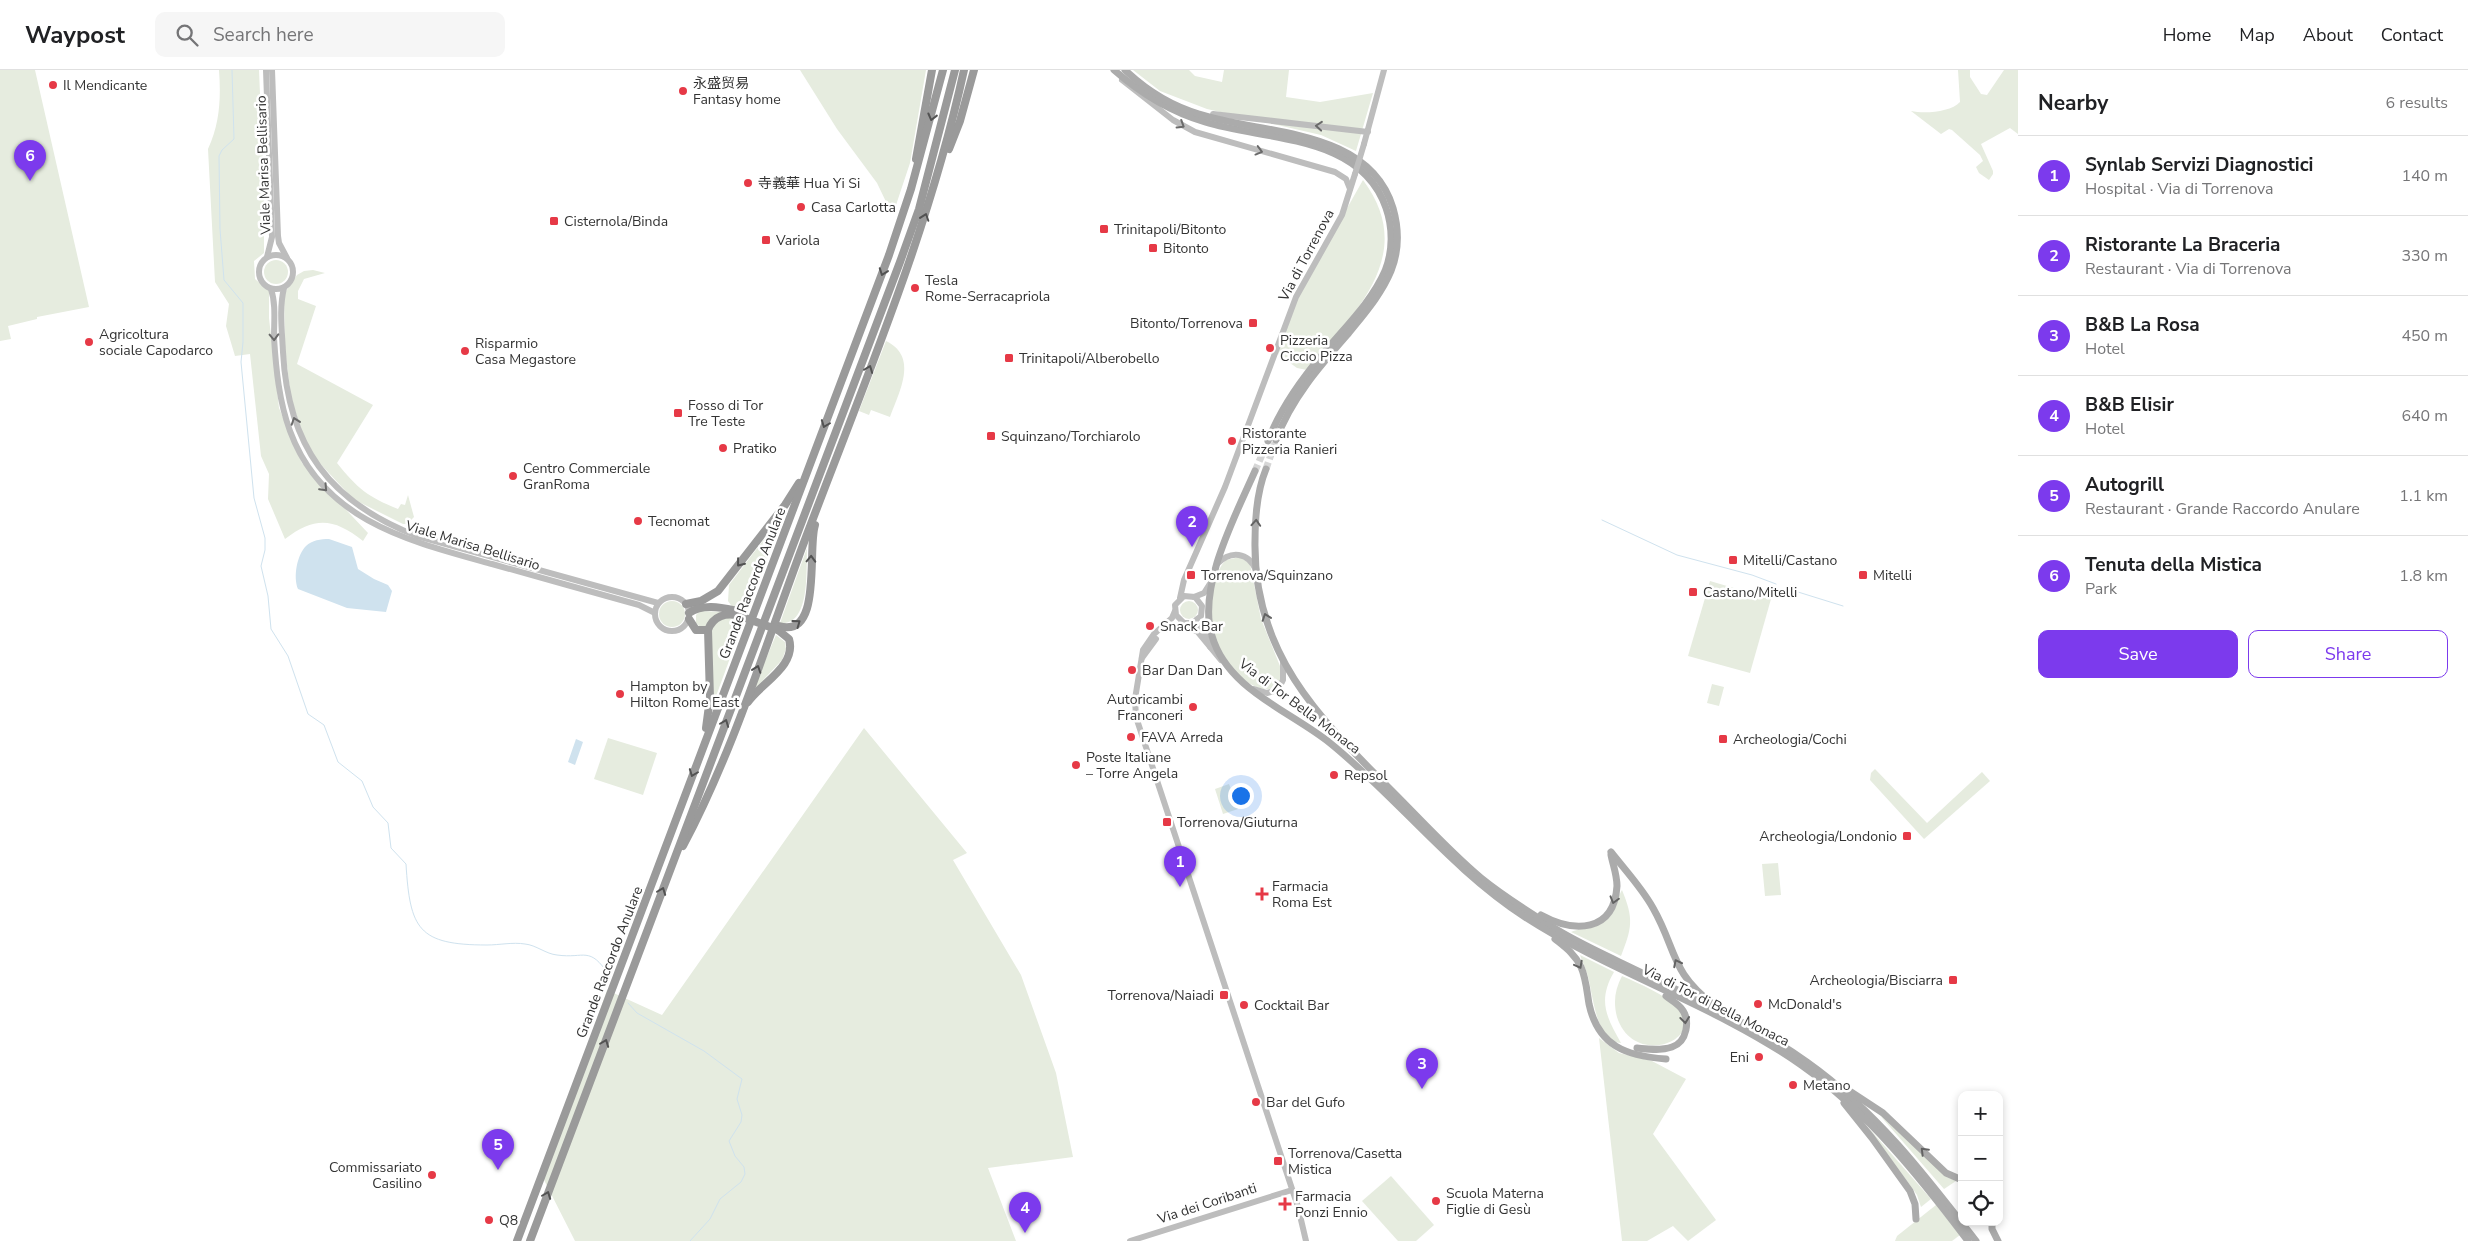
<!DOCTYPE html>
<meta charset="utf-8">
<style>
:root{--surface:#fff;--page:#f6f6f6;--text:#202124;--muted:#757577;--line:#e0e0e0;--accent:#7c3aed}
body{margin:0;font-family:"Nunito Sans","Noto Sans SC",sans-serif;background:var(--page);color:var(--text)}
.controls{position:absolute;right:15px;bottom:15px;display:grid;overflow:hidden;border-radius:10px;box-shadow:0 2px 8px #0003}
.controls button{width:45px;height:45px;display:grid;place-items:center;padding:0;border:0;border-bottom:1px solid var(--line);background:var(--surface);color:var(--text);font:25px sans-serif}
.you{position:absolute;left:1240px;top:725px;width:18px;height:18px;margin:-12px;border:4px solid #fff;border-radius:50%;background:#1a73e8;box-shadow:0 0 0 8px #1a73e833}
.badge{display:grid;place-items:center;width:32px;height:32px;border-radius:50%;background:var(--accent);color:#fff;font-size:16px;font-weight:700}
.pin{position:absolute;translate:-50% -41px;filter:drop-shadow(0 1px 2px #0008)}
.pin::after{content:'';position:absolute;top:26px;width:18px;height:15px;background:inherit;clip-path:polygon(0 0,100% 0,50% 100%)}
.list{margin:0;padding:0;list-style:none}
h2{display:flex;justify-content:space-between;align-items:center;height:65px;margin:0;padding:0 20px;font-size:21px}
h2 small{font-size:16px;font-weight:400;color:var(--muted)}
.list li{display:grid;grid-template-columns:32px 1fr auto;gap:15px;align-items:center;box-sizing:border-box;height:80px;padding:0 20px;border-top:1px solid var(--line)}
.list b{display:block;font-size:19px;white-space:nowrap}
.list p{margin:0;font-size:16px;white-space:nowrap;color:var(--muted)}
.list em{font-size:16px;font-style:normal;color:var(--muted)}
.actions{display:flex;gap:10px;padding:15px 20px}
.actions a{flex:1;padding:11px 0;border:1px solid var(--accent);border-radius:10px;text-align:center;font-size:18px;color:var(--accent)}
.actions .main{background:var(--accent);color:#fff}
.icon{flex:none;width:28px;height:28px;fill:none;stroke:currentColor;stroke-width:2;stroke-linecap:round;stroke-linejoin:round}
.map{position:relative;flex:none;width:2018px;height:1171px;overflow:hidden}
header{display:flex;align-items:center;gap:30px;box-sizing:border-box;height:70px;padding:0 25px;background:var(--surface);border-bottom:1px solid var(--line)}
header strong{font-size:24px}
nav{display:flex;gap:28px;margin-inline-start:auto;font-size:18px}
.search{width:350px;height:45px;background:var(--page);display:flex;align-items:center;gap:12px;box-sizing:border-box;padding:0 18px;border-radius:10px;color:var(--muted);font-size:19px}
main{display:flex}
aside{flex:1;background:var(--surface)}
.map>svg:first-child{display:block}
.green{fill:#e6ecdf}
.water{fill:#cfe2ee}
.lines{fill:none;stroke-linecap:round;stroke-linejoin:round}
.stream{stroke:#cfe2ee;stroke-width:1}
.primary-tunnel{stroke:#d6d6d6;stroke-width:7;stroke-dasharray:7 3.5;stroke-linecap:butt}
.secondary{stroke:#bdbdbd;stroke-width:6}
.primary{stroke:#ababab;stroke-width:7}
.highway{stroke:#9a9a9a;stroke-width:8}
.secondary-bridge{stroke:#bdbdbd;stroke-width:6}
.highway-bridge{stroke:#9a9a9a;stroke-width:8}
.oneway{stroke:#525252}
.oneway2{stroke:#6a6a6a}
.oneway3{stroke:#636363}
.poi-dot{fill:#e63946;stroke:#fff;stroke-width:2}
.labels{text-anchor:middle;stroke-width:5;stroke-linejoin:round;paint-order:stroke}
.poi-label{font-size:14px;fill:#333;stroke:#fff;text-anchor:start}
.street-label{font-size:14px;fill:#333;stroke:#fff}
</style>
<header>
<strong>Waypost</strong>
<div class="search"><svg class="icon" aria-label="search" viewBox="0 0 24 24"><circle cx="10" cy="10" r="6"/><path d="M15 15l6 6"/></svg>Search here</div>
<nav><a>Home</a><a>Map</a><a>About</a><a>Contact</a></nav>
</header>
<main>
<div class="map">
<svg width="2018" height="1171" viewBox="0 0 2018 1171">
<rect width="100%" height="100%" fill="#fff"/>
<g class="green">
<polygon points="0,0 35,0 89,237 37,247 37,249 8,256 11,269 0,271"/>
<path d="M219 0H259L264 120V183L254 191 255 209 269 221V248L279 338 302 393 368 463 363 471C334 448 315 446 285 469L268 429 269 404 261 386 250 284 235 286 226 256 229 234 215 212 208 79C220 53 221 28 219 0Z"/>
<polygon points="800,0 926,0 910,93 894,141 889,138 877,113 837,59"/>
<polygon points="1133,0 1189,0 1195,6 1222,12 1224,0 1289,0 1286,27 1320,32 1373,23 1356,81 1321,65 1207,39 1160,21"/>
<path d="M1958 0H1970V7L1981 24 1987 25 2004 0H2018V64L2010 58 1981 74 1993 101V104L1989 110 1979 103 1976 97 1983 91 1980 85 1952 60 1949 59 1941 64 1911 41C1925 44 1951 42 1960 32Z"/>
<path d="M1363 110C1419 185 1354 243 1307 300L1297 298 1275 282 1294 232Z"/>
<circle cx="276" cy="202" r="12"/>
<path d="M313 200 325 203 304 209 298 221V229L316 236 297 294 373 335 337 393C357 418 368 427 398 439L401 434 405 435 408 425 414 447 407 454H403L353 429 315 388 305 370 291 329 285 278 284 224 297 205 304 201Z"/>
<path d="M886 271C919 287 899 322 890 347L871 340 869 345 859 341Z"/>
<polygon points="784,443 746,542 733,538 728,531 729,515"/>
<path d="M807 478C806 499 811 556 780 553Z"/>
<path d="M1240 487 1250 494 1261 549 1282 601 1283 606 1278 617C1249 629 1217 586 1213 560 1209 539 1210 506 1226 490Z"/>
<polygon points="1710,511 1771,529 1750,603 1688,586"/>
<circle cx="672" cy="544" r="13"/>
<circle cx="1189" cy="540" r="9"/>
<polygon points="700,541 725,542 706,556 699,556 696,553 696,545"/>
<polygon points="729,546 744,550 715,629 712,629 709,565 716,552"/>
<polygon points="776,565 785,572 786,579 782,590 752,622"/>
<polygon points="1712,614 1724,617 1719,636 1707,633"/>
<polygon points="864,658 967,783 953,790 1021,905 1056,1003 1073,1087 988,1098 1016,1171 575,1171 542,1106 607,920 662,945"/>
<polygon points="608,668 657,683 643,725 594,709"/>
<polygon points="1875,699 1927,753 1982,702 1990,711 1924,769 1870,710 1871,703"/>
<polygon points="1229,714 1238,739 1223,744 1215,719"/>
<polygon points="1778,793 1781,825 1765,826 1762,794"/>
<path d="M1622 820C1634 849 1632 858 1621 886L1571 862C1588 855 1603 862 1615 838 1618 832 1619 824 1622 820Z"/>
<path d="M1580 885 1614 902C1597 931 1607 948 1621 973 1595 972 1593 922 1587 903 1585 897 1582 891 1580 885Z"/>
<path d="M1622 906C1640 914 1665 924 1678 939 1706 971 1633 998 1617 947 1613 932 1615 919 1622 906Z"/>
<polygon points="1599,968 1619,983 1652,991 1686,1009 1653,1064 1716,1150 1688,1171 1673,1156 1647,1171 1622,1171"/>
<polygon points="1877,1042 1947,1107 1956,1111 1944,1119"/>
<polygon points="1867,1056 1931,1129 1921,1137 1917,1125"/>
<polygon points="1391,1106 1434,1155 1416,1171 1398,1171 1362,1131"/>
<polygon points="1936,1135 1960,1165 1952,1171 1895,1171 1897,1166"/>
</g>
<g class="water">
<path d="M329 469 352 477 358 499 374 509 388 515 392 521 386 542 347 538 298 519C293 507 297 485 306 476 312 470 321 469 329 469Z"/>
<polygon points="576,669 583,672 575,695 568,692"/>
</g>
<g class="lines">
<g class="stream">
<path d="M232 0 234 69 222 80 219 86 220 159 224 210 243 233V272L241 292 254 428 265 468V480L261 496 268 526 271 559 288 586 308 644 324 655 338 692 362 711 373 737 388 753 391 778 406 794C410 859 418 875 487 875 499 875 513 872 525 874 536 875 546 884 557 885 585 889 589 875 609 905"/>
<polyline points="1602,450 1677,485 1752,505 1776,514"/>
<polyline points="1798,522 1843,536"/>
<polyline points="628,933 637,943 704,981 742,1009 737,1029 742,1045 741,1052 729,1071 735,1086 744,1097 745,1104 741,1112 720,1129 710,1149 690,1171"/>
</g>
<g class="primary-tunnel">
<polyline points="1266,399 1276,370"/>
<polyline points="1255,401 1268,371"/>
</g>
<g class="secondary">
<polyline points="266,0 272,167 267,187"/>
<polyline points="272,0 278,166 279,173 287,188"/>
<polyline points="1122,10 1173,50 1195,62 1335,102 1346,109 1350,119"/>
<polyline points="1213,44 1368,62"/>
<polyline points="1364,74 1384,0"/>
<circle cx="276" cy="202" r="17"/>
<path d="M284 218C279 238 282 261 283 282 288 376 329 432 417 466L658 533"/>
<path d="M271 219C276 234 274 251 274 268 276 299 279 331 290 361 323 451 409 471 492 494 541 508 590 521 639 535L655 543"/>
<path d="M1217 494C1231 480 1248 482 1256 500"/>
<circle cx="672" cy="544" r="17"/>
<polyline points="1194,527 1204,523 1211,512"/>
<polyline points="1180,528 1184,510 1225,417 1296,227 1342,145 1355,104"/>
<polyline points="1175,541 1172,548 1154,564 1143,580 1135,629 1136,647 1298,1137 1306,1171"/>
<polyline points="1192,553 1201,546 1202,536 1195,527 1184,526 1175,535 1176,545 1184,553 1192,553 1202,557 1210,577"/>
<polyline points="1164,560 1190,559 1197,561 1221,590"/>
<polyline points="1142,588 1156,569"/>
<polyline points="1254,619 1267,623 1278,620 1283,610 1283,591"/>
<polyline points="1130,1171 1292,1120"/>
</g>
<g class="primary">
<path d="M1114 0C1140 23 1171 42 1205 52 1266 71 1361 64 1386 138 1393 158 1393 181 1385 201 1371 233 1344 258 1322 285 1300 311 1280 339 1268 371"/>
<path d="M1125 0C1146 20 1172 36 1199 44 1264 65 1369 58 1393 138 1399 159 1399 181 1391 201 1381 225 1364 244 1348 264 1320 296 1291 329 1276 370"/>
<path d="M1266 399C1257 421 1255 447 1255 471 1253 584 1319 648 1393 722 1422 751 1450 782 1481 808 1503 826 1527 841 1551 856 1571 869 1593 879 1615 890 1680 922 1748 950 1807 992 1876 1041 1925 1105 1976 1171"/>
<path d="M1255 401C1235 446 1197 518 1212 566 1227 619 1290 641 1330 673 1398 728 1451 799 1525 847 1613 904 1716 935 1801 995 1869 1043 1919 1106 1968 1171"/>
<path d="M1611 782C1625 800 1642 818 1653 838 1677 880 1670 902 1714 935"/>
<path d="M1541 845C1574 863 1614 863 1617 816 1617 805 1613 795 1611 785"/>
<path d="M1555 869C1565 877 1575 884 1581 897 1586 908 1587 922 1589 934 1598 976 1626 986 1666 989"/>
<path d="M1637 978C1648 979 1660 981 1672 977 1687 972 1691 950 1681 938 1677 933 1671 930 1666 926"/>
<polyline points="1851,1022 1883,1043 1946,1103 1962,1110"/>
<polyline points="1844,1033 1872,1068 1910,1121 1915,1134 1916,1149"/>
<polyline points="1992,1152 1992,1159 1998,1171"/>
</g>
<g class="highway">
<polyline points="949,79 960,51 974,0"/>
<polyline points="916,89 932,0"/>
<polyline points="686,534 701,531 718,521 785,435 799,413"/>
<path d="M689 543C703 533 723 538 738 541"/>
<polyline points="689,549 696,560 708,560"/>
<path d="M779 556C823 569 807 479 815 455"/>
<path d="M748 632C761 613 797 596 789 569L778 560"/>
<path d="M706 658 710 628 708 560C713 546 726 542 740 546"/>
<path d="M683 776C735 678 767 570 806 467 864 313 929 161 964 0"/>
<polyline points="517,1171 889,185 911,119 943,0"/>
<polyline points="530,1171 900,192 919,139 955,0"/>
</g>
<polyline class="secondary-bridge" points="1355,104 1364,74"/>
<polyline class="highway-bridge" points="740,546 778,560"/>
</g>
<defs><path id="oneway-chevron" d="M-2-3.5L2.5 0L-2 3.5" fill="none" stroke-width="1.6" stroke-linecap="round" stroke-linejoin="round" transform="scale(1.25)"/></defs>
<g class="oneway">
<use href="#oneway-chevron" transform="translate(932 47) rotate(104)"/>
<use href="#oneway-chevron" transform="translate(925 147) rotate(-71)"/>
<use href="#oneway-chevron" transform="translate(883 202) rotate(110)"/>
<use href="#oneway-chevron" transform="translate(869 299) rotate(-69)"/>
<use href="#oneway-chevron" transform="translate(825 354) rotate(111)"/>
<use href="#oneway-chevron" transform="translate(811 489) rotate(-88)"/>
<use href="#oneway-chevron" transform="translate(740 493) rotate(128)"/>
<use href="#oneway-chevron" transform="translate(797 553) rotate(-36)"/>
<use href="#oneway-chevron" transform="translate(757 599) rotate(-71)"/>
<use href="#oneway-chevron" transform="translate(725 653) rotate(-69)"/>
<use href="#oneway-chevron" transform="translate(693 703) rotate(111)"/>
<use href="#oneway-chevron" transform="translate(662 821) rotate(-69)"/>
<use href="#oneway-chevron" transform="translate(605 973) rotate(-69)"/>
<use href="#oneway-chevron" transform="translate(547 1125) rotate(-69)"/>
</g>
<g class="oneway2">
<use href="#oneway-chevron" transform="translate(1181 55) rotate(32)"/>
<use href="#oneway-chevron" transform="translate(1319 56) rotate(-175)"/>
<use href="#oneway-chevron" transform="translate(1259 81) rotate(15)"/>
<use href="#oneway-chevron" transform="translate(274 267) rotate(88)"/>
<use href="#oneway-chevron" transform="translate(295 351) rotate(-109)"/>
<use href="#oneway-chevron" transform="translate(324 418) rotate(47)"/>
</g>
<g class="oneway3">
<use href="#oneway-chevron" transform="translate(1256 453) rotate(-86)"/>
<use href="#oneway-chevron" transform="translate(1266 547) rotate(-109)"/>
<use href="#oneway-chevron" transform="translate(1614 830) rotate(106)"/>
<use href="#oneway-chevron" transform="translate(1677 893) rotate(-117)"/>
<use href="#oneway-chevron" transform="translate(1579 895) rotate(62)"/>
<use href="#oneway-chevron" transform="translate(1685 950) rotate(83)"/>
<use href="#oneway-chevron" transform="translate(1924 1081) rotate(-135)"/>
</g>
<g class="poi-dot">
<circle cx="53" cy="15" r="5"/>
<circle cx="683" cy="21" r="5"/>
<circle cx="748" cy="113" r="5"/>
<circle cx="801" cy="137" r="5"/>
<rect x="549" y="146" width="10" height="10" rx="2.5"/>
<rect x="1099" y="154" width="10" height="10" rx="2.5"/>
<rect x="761" y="165" width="10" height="10" rx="2.5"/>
<rect x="1148" y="173" width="10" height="10" rx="2.5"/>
<circle cx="915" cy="218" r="5"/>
<rect x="1248" y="248" width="10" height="10" rx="2.5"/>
<circle cx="89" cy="272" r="5"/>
<circle cx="1270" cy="278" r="5"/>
<circle cx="465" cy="281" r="5"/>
<rect x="1004" y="283" width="10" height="10" rx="2.5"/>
<rect x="673" y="338" width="10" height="10" rx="2.5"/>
<rect x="986" y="361" width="10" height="10" rx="2.5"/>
<circle cx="1232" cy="371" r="5"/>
<circle cx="723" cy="378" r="5"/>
<circle cx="513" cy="406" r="5"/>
<circle cx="638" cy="451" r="5"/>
<rect x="1728" y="485" width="10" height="10" rx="2.5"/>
<rect x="1186" y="500" width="10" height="10" rx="2.5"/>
<rect x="1858" y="500" width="10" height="10" rx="2.5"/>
<rect x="1688" y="517" width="10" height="10" rx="2.5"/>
<circle cx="1150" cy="556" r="5"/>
<circle cx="1132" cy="600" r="5"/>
<circle cx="620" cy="624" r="5"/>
<circle cx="1193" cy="637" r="5"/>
<circle cx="1131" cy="667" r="5"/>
<rect x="1718" y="664" width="10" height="10" rx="2.5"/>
<circle cx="1076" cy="695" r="5"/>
<circle cx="1334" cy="705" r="5"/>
<rect x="1162" y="747" width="10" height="10" rx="2.5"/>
<rect x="1902" y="761" width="10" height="10" rx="2.5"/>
<path d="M1259.5 816.5h5v5h5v5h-5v5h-5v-5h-5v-5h5z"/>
<rect x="1948" y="905" width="10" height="10" rx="2.5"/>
<rect x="1219" y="920" width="10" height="10" rx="2.5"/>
<circle cx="1758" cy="934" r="5"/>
<circle cx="1244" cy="935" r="5"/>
<circle cx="1759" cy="987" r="5"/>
<circle cx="1793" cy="1015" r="5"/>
<circle cx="1256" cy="1032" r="5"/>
<rect x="1273" y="1086" width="10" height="10" rx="2.5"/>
<circle cx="432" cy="1105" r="5"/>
<circle cx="1436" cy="1131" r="5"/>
<path d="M1282.5 1126.5h5v5h5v5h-5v5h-5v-5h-5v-5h5z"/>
<circle cx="489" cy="1150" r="5"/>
</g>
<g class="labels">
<g class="poi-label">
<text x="693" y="18">永盛贸易<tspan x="693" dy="16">Fantasy home</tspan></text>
<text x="63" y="20">Il Mendicante</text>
<text x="758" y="118">寺義華 Hua Yi Si</text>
<text x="811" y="142">Casa Carlotta</text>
<text x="564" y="156">Cisternola/Binda</text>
<text x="1114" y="164">Trinitapoli/Bitonto</text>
<text x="776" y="175">Variola</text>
<text x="1163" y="183">Bitonto</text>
<text x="925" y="215">Tesla<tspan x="925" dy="16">Rome-Serracapriola</tspan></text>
<text x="1243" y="258" text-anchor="end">Bitonto/Torrenova</text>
<text x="99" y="269">Agricoltura<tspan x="99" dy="16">sociale Capodarco</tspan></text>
<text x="1280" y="275">Pizzeria<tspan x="1280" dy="16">Ciccio Pizza</tspan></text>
<text x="475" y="278">Risparmio<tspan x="475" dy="16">Casa Megastore</tspan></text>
<text x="1019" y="293">Trinitapoli/Alberobello</text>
<text x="688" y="340">Fosso di Tor<tspan x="688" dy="16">Tre Teste</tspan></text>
<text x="1242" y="368">Ristorante<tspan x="1242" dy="16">Pizzeria Ranieri</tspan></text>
<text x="1001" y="371">Squinzano/Torchiarolo</text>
<text x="733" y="383">Pratiko</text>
<text x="523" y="403">Centro Commerciale<tspan x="523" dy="16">GranRoma</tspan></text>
<text x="648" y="456">Tecnomat</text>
<text x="1743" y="495">Mitelli/Castano</text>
<text x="1201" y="510">Torrenova/Squinzano</text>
<text x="1873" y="510">Mitelli</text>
<text x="1703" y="527">Castano/Mitelli</text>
<text x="1160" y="561">Snack Bar</text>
<text x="1142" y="605">Bar Dan Dan</text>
<text x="630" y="621">Hampton by<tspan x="630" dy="16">Hilton Rome East</tspan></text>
<text x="1183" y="634" text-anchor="end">Autoricambi<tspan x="1183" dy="16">Franconeri</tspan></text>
<text x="1141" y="672">FAVA Arreda</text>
<text x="1733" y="674">Archeologia/Cochi</text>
<text x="1086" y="692">Poste Italiane<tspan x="1086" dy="16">– Torre Angela</tspan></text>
<text x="1344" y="710">Repsol</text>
<text x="1177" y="757">Torrenova/Giuturna</text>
<text x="1897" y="771" text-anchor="end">Archeologia/Londonio</text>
<text x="1272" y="821">Farmacia<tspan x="1272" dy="16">Roma Est</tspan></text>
<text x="1943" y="915" text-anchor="end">Archeologia/Bisciarra</text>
<text x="1214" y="930" text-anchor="end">Torrenova/Naiadi</text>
<text x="1768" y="939">McDonald's</text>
<text x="1254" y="940">Cocktail Bar</text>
<text x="1749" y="992" text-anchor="end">Eni</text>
<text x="1803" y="1020">Metano</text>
<text x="1266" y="1037">Bar del Gufo</text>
<text x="1288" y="1088">Torrenova/Casetta<tspan x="1288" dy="16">Mistica</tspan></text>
<text x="422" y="1102" text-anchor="end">Commissariato<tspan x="422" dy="16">Casilino</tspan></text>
<text x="1446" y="1128">Scuola Materna<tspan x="1446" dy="16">Figlie di Gesù</tspan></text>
<text x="1295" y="1131">Farmacia<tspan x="1295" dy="16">Ponzi Ennio</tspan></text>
<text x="499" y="1155">Q8</text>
</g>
<g class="street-label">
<text transform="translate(263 95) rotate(-92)" y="5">Viale Marisa Bellisario</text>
<text transform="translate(1306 185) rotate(-62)" y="5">Via di Torrenova</text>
<text transform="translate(473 475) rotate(17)" y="5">Viale Marisa Bellisario</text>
<text transform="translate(752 513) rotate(-69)" y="5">Grande Raccordo Anulare</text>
<text transform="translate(1300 636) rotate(37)" y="5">Via di Tor Bella Monaca</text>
<text transform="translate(609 892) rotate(-69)" y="5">Grande Raccordo Anulare</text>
<text transform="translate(1716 935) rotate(27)" y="5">Via di Tor di Bella Monaca</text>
<text transform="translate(1207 1133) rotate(-18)" y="5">Via dei Coribanti</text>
</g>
</g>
</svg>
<div class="controls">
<button>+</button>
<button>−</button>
<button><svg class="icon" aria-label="locate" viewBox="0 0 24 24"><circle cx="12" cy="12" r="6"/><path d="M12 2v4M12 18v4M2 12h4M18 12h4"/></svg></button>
</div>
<div class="you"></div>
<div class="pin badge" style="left:1180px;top:817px">1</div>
<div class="pin badge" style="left:1192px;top:477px">2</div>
<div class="pin badge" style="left:1422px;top:1019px">3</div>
<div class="pin badge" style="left:1025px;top:1163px">4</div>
<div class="pin badge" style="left:498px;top:1100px">5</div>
<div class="pin badge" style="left:30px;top:111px">6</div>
</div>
<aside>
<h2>Nearby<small>6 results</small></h2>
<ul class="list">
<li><span class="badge">1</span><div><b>Synlab Servizi Diagnostici</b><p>Hospital · Via di Torrenova</p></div><em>140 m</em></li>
<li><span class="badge">2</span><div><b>Ristorante La Braceria</b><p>Restaurant · Via di Torrenova</p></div><em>330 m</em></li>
<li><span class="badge">3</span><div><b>B&amp;B La Rosa</b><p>Hotel</p></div><em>450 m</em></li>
<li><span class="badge">4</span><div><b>B&amp;B Elisir</b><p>Hotel</p></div><em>640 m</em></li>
<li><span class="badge">5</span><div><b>Autogrill</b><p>Restaurant · Grande Raccordo Anulare</p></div><em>1.1 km</em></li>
<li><span class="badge">6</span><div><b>Tenuta della Mistica</b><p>Park</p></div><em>1.8 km</em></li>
</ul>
<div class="actions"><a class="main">Save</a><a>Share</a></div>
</aside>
</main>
